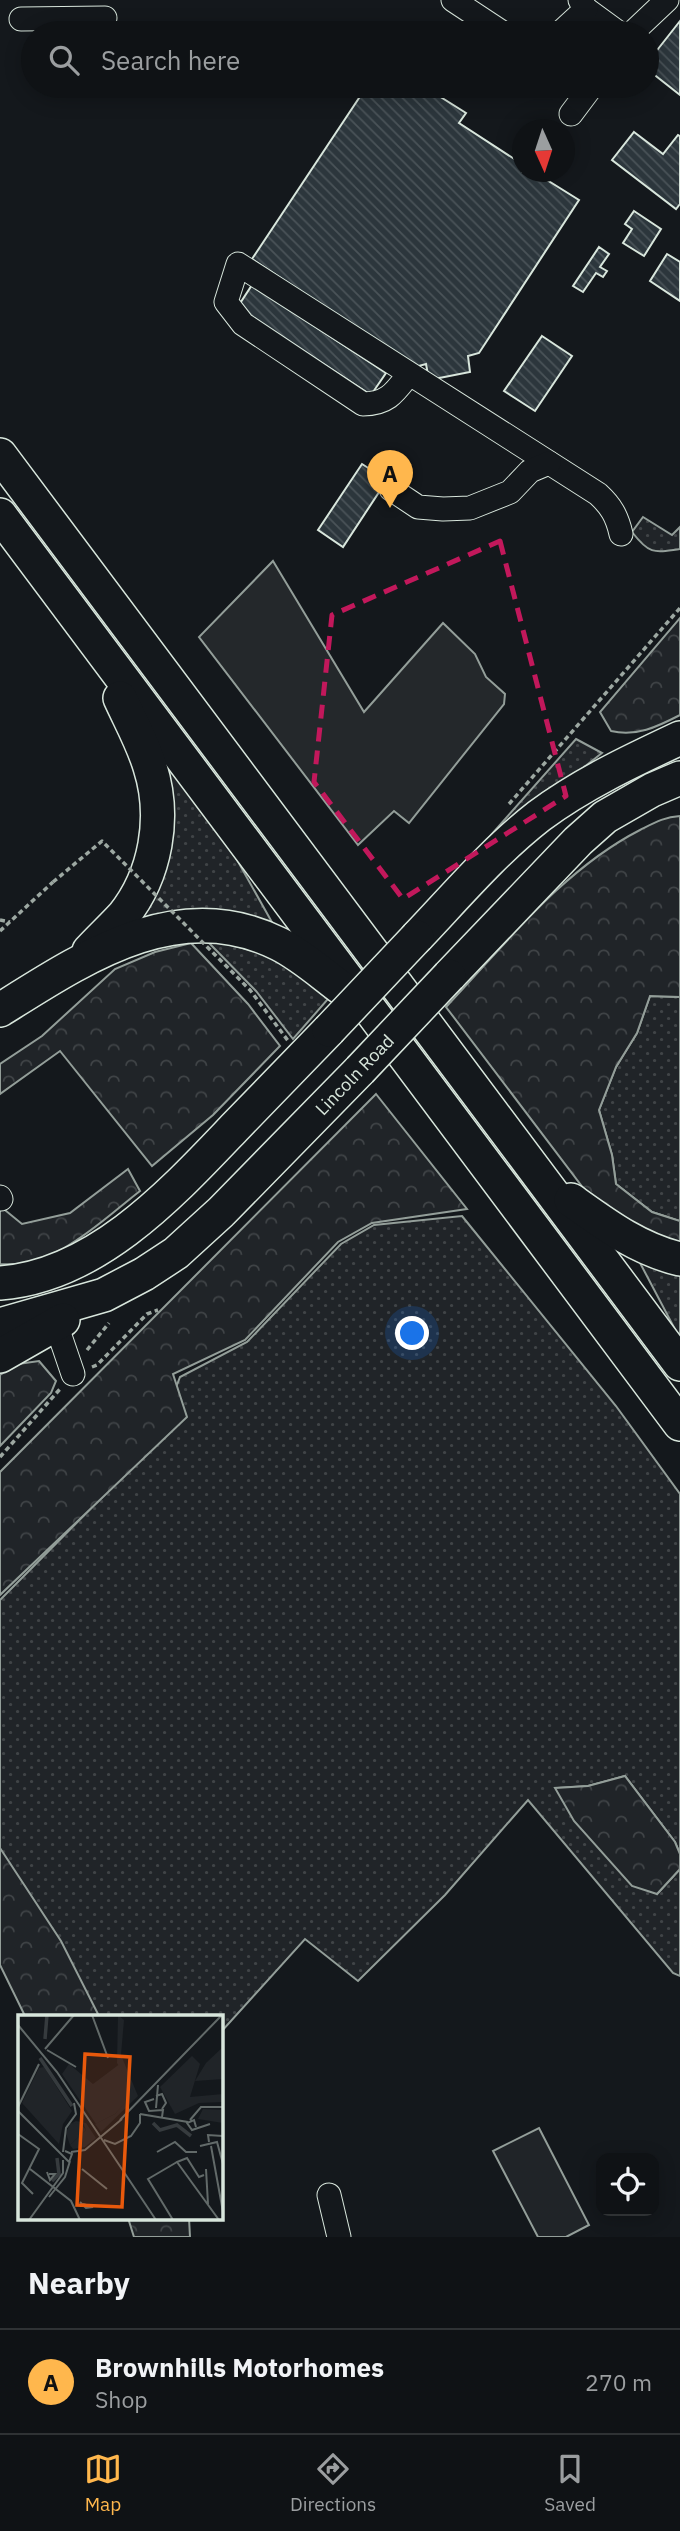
<!DOCTYPE html>
<style>
:root{--surface:#0f1215;--page:#1d2022;--text:#f1f3f6;--muted:#9b9ea0;--line:#2f3234;--accent:#ffb74d}
body{margin:0;font-family:"IBM Plex Sans",sans-serif;background:var(--page);color:var(--text)}
.controls{position:absolute;right:21px;bottom:21px;display:grid;overflow:hidden;border-radius:14px;box-shadow:0 4px 18px #0003}
.controls button{width:63px;height:63px;display:grid;place-items:center;padding:0;border:0;border-bottom:2px solid var(--line);background:var(--surface);color:var(--text);font:35px sans-serif}
.compass{position:absolute;left:512px;top:119px;width:63px;height:63px;border-radius:50%;background:var(--surface);box-shadow:0 4px 18px #0003;rotate:177deg}
.you{position:absolute;left:413px;top:1334px;width:24px;height:24px;margin:-18px;border:5px solid #fff;border-radius:50%;background:#1a73e8;box-shadow:0 0 0 10px #1a73e833}
.badge{display:grid;place-items:center;width:46px;height:46px;border-radius:50%;background:var(--accent);color:#111;font-size:23px;font-weight:700}
.pin{position:absolute;translate:-50% -58px;filter:drop-shadow(0 2px 4px #0008)}
.pin::after{content:'';position:absolute;top:37px;width:24px;height:21px;background:inherit;clip-path:polygon(0 0,100% 0,50% 100%)}
.list{margin:0;padding:0;list-style:none}
h2{display:flex;justify-content:space-between;align-items:center;height:91px;margin:0;padding:0 28px;font-size:30px}
h2 small{font-size:23px;font-weight:400;color:var(--muted)}
.list li{display:grid;grid-template-columns:46px 1fr auto;gap:21px;align-items:center;box-sizing:border-box;height:105px;padding:0 28px;border-top:2px solid var(--line)}
.list b{display:block;font-size:26px;white-space:nowrap}
.list p{margin:0;font-size:23px;white-space:nowrap;color:var(--muted)}
.list em{font-size:23px;font-style:normal;color:var(--muted)}
.icon{flex:none;width:38px;height:38px;fill:none;stroke:currentColor;stroke-width:2;stroke-linecap:round;stroke-linejoin:round}
.map{position:relative;flex:none;width:680px;height:2237px;overflow:hidden}
.search{position:absolute;background:var(--surface);box-shadow:0 4px 18px #0003;left:21px;right:21px;top:21px;height:77px;display:flex;align-items:center;gap:18px;box-sizing:border-box;padding:0 24px;border-radius:38px;color:var(--muted);font-size:26px}
.sheet{height:196px;background:var(--surface)}
nav{display:flex;justify-content:space-around;align-items:center;box-sizing:border-box;height:98px;border-top:2px solid var(--line);background:var(--surface);font-size:19px;color:var(--muted)}
nav a{display:grid;justify-items:center;gap:4px}
nav .on{color:var(--accent)}
.map>svg:first-child{display:block}
.grass{fill:url(#grass-dots);stroke:#939e99;stroke-width:2}
.forest{fill:url(#forest-crowns);stroke:#939e99;stroke-width:2}
.garden{fill:#202428;stroke:#939e99;stroke-width:2}
.parking{fill:#24282b;stroke:#939e99;stroke-width:2}
.building{fill:url(#building-back-hatch);stroke:#d8e6dc;stroke-width:2}
.lines{fill:none;stroke-linecap:round;stroke-linejoin:round}
.minor-casing{stroke:#d8e6dc;stroke-width:25}
.highway-casing{stroke:#d8e6dc;stroke-width:36}
.path{stroke:#9da8a2;stroke-width:3.5;stroke-dasharray:5 3.5;stroke-linecap:butt}
.minor{stroke:#14181c;stroke-width:23}
.highway{stroke:#14181c;stroke-width:33}
.highway-bridge-casing{stroke:#d8e6dc;stroke-width:36;stroke-linecap:butt}
.path-bridge{stroke:#9da8a2;stroke-width:3.5;stroke-dasharray:5 3.5;stroke-linecap:butt}
.highway-bridge{stroke:#14181c;stroke-width:33}
.marked{fill:none;stroke:#c2185b;stroke-width:5;stroke-dasharray:14 9;stroke-linejoin:round}
.labels{text-anchor:middle;stroke-width:5;stroke-linejoin:round;paint-order:stroke}
.street-label{font-size:18px;fill:#d8e6dc;stroke:#14181c}
.inset-river{fill:none;stroke:#363b3e;stroke-width:3.5}
.inset-road{fill:none;stroke:#626a69;stroke-width:2}
.view{fill:#e8590c;fill-opacity:0.15;stroke:#e8590c;stroke-width:3.5}
.inset-edge{fill:none;stroke:#d8e6dc;stroke-width:3.5}
</style>
<div class="map">
<svg width="680" height="2237" viewBox="0 0 680 2237">
<defs>
<pattern id="grass-dots" width="8" height="8" patternUnits="userSpaceOnUse" patternTransform="scale(1.75)"><rect width="8" height="8" fill="#202428"/><path d="M2 2h.1M6 6h.1" fill="none" stroke="#404447" stroke-width="1.8" stroke-linecap="round"/></pattern>
<pattern id="forest-crowns" width="20" height="18" patternUnits="userSpaceOnUse" patternTransform="scale(1.75)"><rect width="20" height="18" fill="#202428"/><path d="M2 6a3 3 0 1 1 6 0M12 15a3 3 0 1 1 6 0" fill="none" stroke="#404447"/></pattern>
<pattern id="building-back-hatch" width="6" height="6" patternUnits="userSpaceOnUse" patternTransform="scale(1.75)"><rect width="6" height="6" fill="#2c363c"/><path d="M-1 5l2 2M0 0l6 6M5-1l2 2" fill="none" stroke="#4a5358"/></pattern>
</defs>
<rect width="100%" height="100%" fill="#14181c"/>
<g class="grass">
<path d="M643 517 672 535 680 527V549C653 553 649 554 632 532Z"/>
<polygon points="576,739 602,753 476,852"/>
<polygon points="161,754 236,858 273,924 135,927"/>
<polygon points="219,942 270,955 323,992 328,999 293,1039 256,991 209,943"/>
<polygon points="650,996 680,997 680,1221 652,1212 616,1184 612,1155 599,1110 616,1067 637,1033"/>
<polygon points="462,1216 616,1406 680,1494 680,1854 675,1842 625,1776 588,1786 556,1788 657,1894 680,1869 680,1976 673,1973 528,1800 445,1895 358,1981 305,1939 221,2032 220,2016 73,2016 0,1886 0,1600 154,1445 180,1377 247,1342 341,1244 374,1225"/>
<polygon points="639,1261 680,1272 680,1338 678,1335"/>
</g>
<g class="forest">
<path d="M680 618V715C657 727 636 737 611 731L600 712Z"/>
<path d="M680 816V997L650 996 637 1033 616 1067 599 1110 612 1155 616 1184 652 1212 680 1221V1248L609 1212 584 1189 446 1007C506 944 562 870 640 830 654 823 664 817 680 816Z"/>
<polygon points="191,943 248,1004 280,1046 213,1115 152,1166 60,1051 0,1094 0,1064 42,1036 115,969 155,952"/>
<polygon points="376,1094 467,1209 372,1223 338,1242 245,1340 173,1374 187,1417 0,1595 0,1472"/>
<path d="M128 1169 140 1191C100 1222 55 1269 0 1264V1206L22 1224 70 1213Z"/>
<polygon points="39,1361 56,1381 51,1393 0,1446 0,1375 18,1364"/>
<polygon points="625,1776 675,1842 680,1854 680,1869 657,1894 632,1886 574,1821 555,1788 588,1786"/>
<polygon points="0,1848 61,1941 99,2016 25,2016 0,1965"/>
<polygon points="128,2218 189,2218 190,2237 134,2237"/>
</g>
<polygon class="garden" points="539,2128 589,2225 566,2237 538,2237 493,2151"/>
<polygon class="parking" points="273,561 364,712 443,623 475,654 486,677 505,694 504,704 409,823 394,811 358,845 199,637"/>
<g class="building">
<polygon points="680,21 680,95 647,69 647,63"/>
<polygon points="367,86 423,86 466,113 459,123 522,164 522,172 534,172 579,200 479,353 468,356 470,372 429,380 426,364 415,367 252,259"/>
<polygon points="634,132 663,154 678,135 680,136 680,204 676,209 612,160"/>
<polygon points="634,211 661,229 644,256 623,243 632,229 625,224"/>
<polygon points="599,247 609,254 600,267 607,271 603,277 596,273 583,292 573,286"/>
<polygon points="667,254 680,262 680,301 650,281"/>
<polygon points="252,285 386,373 371,395 237,308"/>
<polygon points="542,336 572,356 535,411 504,391"/>
<polygon points="362,464 387,480 343,547 318,530"/>
</g>
<g class="lines">
<g class="minor-casing">
<g id="minor">
<polyline points="453,0 503,33"/>
<polyline points="580,0 586,9 619,33"/>
<polyline points="21,19 105,18"/>
<polyline points="560,33 586,9"/>
<polyline points="632,33 667,0"/>
<polyline points="571,114 592,86"/>
<path d="M409 374C395 392 388 404 363 404L243 324 226 302 238 264 598 494C611 506 617 516 621 534"/>
<polyline points="391,489 418,507 443,509 470,508 510,492 530,471 549,463"/>
<polyline points="0,1197 1,1199"/>
<polyline points="56,1324 73,1374"/>
<polyline points="329,2195 339,2237"/>
</g>
</g>
<g class="highway-casing">
<g id="highway">
<polyline points="0,455 680,1364"/>
<polyline points="0,515 680,1424"/>
<path d="M417 937C456 896 494 851 539 816 582 784 631 761 680 738"/>
<path d="M89 951C100 939 112 928 123 916 156 875 166 817 150 767 143 743 130 720 120 698"/>
<polyline points="449,976 578,841 605,817 652,790 680,778"/>
<path d="M0 1010C83 958 178 893 279 944 301 955 320 972 340 987"/>
<path d="M571 1200C606 1225 638 1249 680 1259"/>
<path d="M0 1283C97 1276 173 1192 236 1126 267 1094 298 1062 329 1030"/>
<polyline points="0,1325 104,1295 144,1274 176,1253 221,1212 360,1070"/>
<polyline points="0,1356 63,1320"/>
</g>
</g>
<g class="path">
<polyline points="509,804 680,608"/>
<polyline points="0,920 10,922"/>
<polyline points="0,931 53,882"/>
<polyline points="87,1350 109,1323"/>
<polyline points="92,1367 97,1365 147,1314 158,1310"/>
<polyline points="0,1457 60,1389"/>
</g>
<use href="#minor" class="minor"/>
<use href="#highway" class="highway"/>
<g class="highway-bridge-casing">
<g id="highway-bridge">
<polyline points="329,1030 417,937"/>
<polyline points="360,1070 449,976"/>
</g>
</g>
<polyline class="path-bridge" points="53,882 102,841 250,990 289,1042"/>
<use href="#highway-bridge" class="highway-bridge"/>
</g>
<path class="marked" d="M500 541 566 796 403 899 314 782 332 615Z"/>
<g class="labels">
<g class="street-label">
<text transform="translate(355 1075) rotate(-46)" y="6">Lincoln Road</text>
</g>
</g>
<g transform="translate(18 2015)">
<rect width="205" height="205" fill="#14181c"/>
<path d="M205 32V64L177 66 188 48ZM174 41 182 49 172 82 205 79V87L181 88 157 99 142 72ZM103 48 117 78 97 99 78 109 44 59 51 49 75 69ZM26 52 54 96 45 109 41 129 4 88 21 53ZM185 94 205 95V108L180 104ZM61 107 68 115 52 130 48 118 52 109Z" fill="#202428"/>
<path d="M100 0 106 5 103 40 120 81 83 117 77 109 97 99 116 77 99 48ZM58 106 68 108 78 123 67 132 55 134 52 130 68 115 65 108 52 109Z" fill="#202428"/>
<path class="inset-river" d="M27 24 29 0M22 43 54 91M135 108 142 115 159 110 173 121M34 166 41 159 39 143"/>
<path class="inset-road" d="M74 0 90 43M0 10 39 57 138 205M27 34 56 0M29 35 58 52M138 81 144 79 148 88 144 94M136 84 127 87 131 96 145 95 144 102M0 92 21 49M138 93 140 70M0 96 51 147 54 139 47 136M122 99 170 107M102 105 204 0M172 105 183 92H205M178 112 176 105 169 108 174 115 192 109M0 119 21 134 4 168 15 179M86 125 97 129 113 121 122 108V99M191 127 190 120 205 121M182 131 199 127 205 149M193 131 205 197M45 137 48 113 58 99 56 88M53 137 67 135 104 104M139 137 157 127 168 137H179M12 154 53 186 62 205M64 154 89 174M188 154 190 189M29 157 32 165 37 159H31M186 160 181 162 169 143 159 147 201 205M31 182 47 162 52 146M62 187 68 193 75 192 65 189M11 205 45 158V145M155 205 130 164 159 147"/>
<path class="view" d="M67 39 112 42 104 192 59 190Z"/>
<rect width="205" height="205" class="inset-edge"/>
</g>
</svg>
<div class="controls">
<button><svg class="icon" aria-label="locate" viewBox="0 0 24 24"><circle cx="12" cy="12" r="6"/><path d="M12 2v4M12 18v4M2 12h4M18 12h4"/></svg></button>
</div>
<svg class="compass" viewBox="-18 -18 36 36"><path d="M0-13l5 13h-10z" fill="#e53935"/><path d="M0 13l5-13h-10z" fill="#9b9ea0"/></svg>
<div class="you"></div>
<div class="pin badge" style="left:390px;top:508px">A</div>
<div class="search"><svg class="icon" aria-label="search" viewBox="0 0 24 24"><circle cx="10" cy="10" r="6"/><path d="M15 15l6 6"/></svg>Search here</div>
</div>
<section class="sheet">
<h2>Nearby<small></small></h2>
<ul class="list">
<li><span class="badge">A</span><div><b>Brownhills Motorhomes</b><p>Shop</p></div><em>270 m</em></li>
</ul>
</section>
<nav>
<a class="on"><svg class="icon" aria-label="map" viewBox="0 0 24 24"><path d="M3 6l6-2 6 2 6-2v14l-6 2-6-2-6 2zM9 4v14M15 6v14"/></svg>Map</a>
<a><svg class="icon" aria-label="directions" viewBox="0 0 24 24"><path d="M12 3l9 9-9 9-9-9zM9 14v-3h6M13 9l2 2-2 2"/></svg>Directions</a>
<a><svg class="icon" aria-label="saved" viewBox="0 0 24 24"><path d="M7 4h10v16l-5-4-5 4z"/></svg>Saved</a>
</nav>
